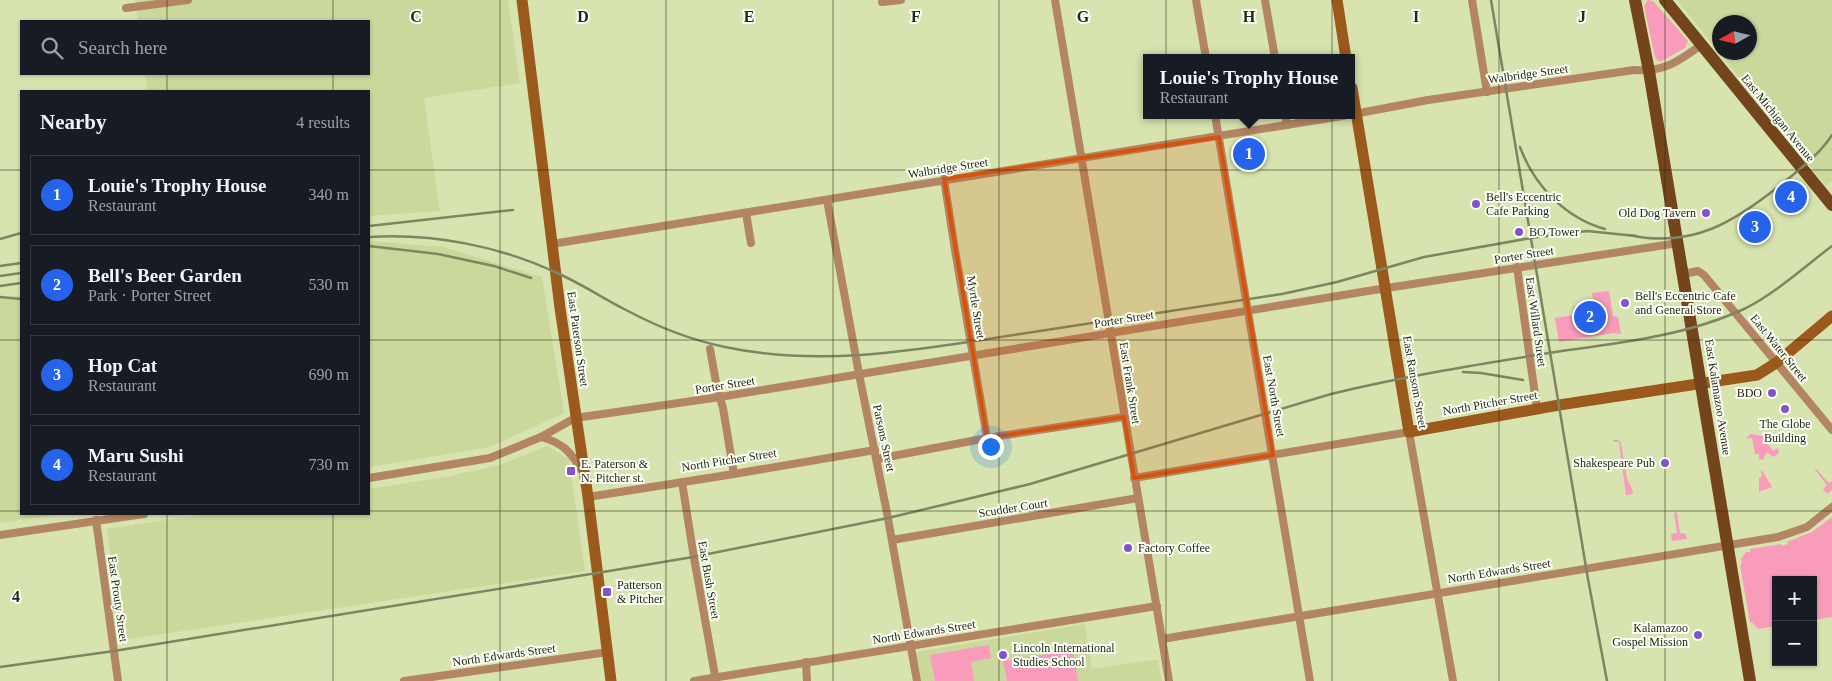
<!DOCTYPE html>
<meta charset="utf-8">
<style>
:root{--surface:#171b24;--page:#242831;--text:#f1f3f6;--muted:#9ea1a6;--line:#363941;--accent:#2563eb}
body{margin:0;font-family:"Times New Roman",serif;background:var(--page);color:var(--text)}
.controls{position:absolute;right:15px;bottom:15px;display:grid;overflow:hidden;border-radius:0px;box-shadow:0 1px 4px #0004}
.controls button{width:45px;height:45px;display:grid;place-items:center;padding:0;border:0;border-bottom:1px solid var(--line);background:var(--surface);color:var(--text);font:25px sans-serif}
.compass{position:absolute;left:1712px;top:15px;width:45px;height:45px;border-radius:50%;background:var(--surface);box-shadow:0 1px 4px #0004;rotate:262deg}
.you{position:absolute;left:990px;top:446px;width:18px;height:18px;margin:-12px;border:4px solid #fff;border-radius:50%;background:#1a73e8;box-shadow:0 0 0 8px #1a73e833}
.badge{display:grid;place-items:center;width:32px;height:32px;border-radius:50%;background:var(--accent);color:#fff;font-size:16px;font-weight:700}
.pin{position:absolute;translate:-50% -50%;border:2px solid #fff;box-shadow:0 1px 5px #0006}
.popup{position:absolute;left:1143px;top:54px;width:212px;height:65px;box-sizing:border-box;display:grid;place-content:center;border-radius:0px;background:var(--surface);filter:drop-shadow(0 1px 4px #0005);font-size:16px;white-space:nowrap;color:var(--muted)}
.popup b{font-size:19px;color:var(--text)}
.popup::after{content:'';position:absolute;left:50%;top:100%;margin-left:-10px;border:10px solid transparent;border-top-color:var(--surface)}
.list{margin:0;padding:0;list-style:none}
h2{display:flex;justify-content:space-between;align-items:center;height:65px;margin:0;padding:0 20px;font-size:21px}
h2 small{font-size:16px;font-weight:400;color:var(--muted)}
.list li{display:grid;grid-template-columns:32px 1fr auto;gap:15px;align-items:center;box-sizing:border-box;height:80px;margin:0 10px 10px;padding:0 10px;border:1px solid var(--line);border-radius:0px}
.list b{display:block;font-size:19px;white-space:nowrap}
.list p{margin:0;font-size:16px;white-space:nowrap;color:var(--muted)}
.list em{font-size:16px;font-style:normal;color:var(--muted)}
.icon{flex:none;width:28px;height:28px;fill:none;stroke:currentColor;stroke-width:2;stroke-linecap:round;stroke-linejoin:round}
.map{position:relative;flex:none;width:1832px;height:681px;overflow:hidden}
.search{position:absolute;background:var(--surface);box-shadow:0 1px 4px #0004;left:20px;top:20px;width:350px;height:55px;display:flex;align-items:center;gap:12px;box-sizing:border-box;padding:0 18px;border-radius:0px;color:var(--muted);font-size:19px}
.panel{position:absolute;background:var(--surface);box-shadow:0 1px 4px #0004;left:20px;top:90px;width:350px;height:425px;border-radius:0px}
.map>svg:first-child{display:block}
.built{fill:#cbd89c;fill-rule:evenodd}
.green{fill:#f99bbb}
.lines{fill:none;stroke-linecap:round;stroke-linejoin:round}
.street{stroke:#b38562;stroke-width:8}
.secondary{stroke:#9b591b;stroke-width:11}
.primary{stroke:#74451c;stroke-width:12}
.rail{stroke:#7d8661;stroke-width:2.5}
.marked{fill:#d4540d;fill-opacity:0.2;stroke:#d4540d;stroke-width:4;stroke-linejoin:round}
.grid{fill:none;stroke:#242814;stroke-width:1;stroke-opacity:0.55}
.poi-dot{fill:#8253cb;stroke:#fcfff5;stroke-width:2}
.labels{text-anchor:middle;stroke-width:4;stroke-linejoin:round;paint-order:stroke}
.street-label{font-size:12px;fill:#242814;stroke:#fcfff5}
.poi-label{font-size:12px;fill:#242814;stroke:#fcfff5;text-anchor:start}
.grid-label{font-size:16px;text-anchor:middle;font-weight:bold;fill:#242814;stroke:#fcfff5;stroke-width:4;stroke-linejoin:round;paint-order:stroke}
</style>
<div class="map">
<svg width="1832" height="681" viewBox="0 0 1832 681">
<rect width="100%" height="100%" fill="#d7e4af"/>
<g class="built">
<polygon points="135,0 508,0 520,83 424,98 440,211 369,216 369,91 147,91 145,74 369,74 369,21 138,21"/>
<path d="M1677 0H1832V181L1826 186ZM1720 22H1750V52H1720Z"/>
<polygon points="369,241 443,247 542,277 564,413 490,447 369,467"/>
<polygon points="21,295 21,514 59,514 0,523 0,298"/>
<polygon points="547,446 569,459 585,571 123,640 107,529 207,514 369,514 369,489 450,476 500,465"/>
<polygon points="1085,624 1092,669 1158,659 1162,681 921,681 916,652"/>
</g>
<g class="green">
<polygon points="1648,0 1653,1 1688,41 1685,48 1662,61 1658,61 1655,57 1644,6"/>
<polygon points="1609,291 1613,316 1618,317 1621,334 1614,333 1559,342 1555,318 1574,315 1573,307 1594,304 1592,293"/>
<polygon points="1712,395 1715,396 1721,436 1720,439"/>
<polygon points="1750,434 1768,437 1769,438 1766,442 1773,451 1778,448 1779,453 1773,457 1767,452 1763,460 1759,459 1759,454 1755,454 1752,438 1746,439"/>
<polygon points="1618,440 1621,443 1627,479 1633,491 1632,494 1626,495 1619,442 1613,442 1613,440"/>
<polygon points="1816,469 1829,483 1832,481 1832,490 1827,494 1823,489 1827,485 1815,470"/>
<polygon points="1762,470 1772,487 1759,492 1759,478 1762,476 1761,472"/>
<polygon points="1677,512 1680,533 1686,534 1687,539 1672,541 1671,534 1677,533 1674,513"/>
<polygon points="1832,517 1832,617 1813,620 1813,580 1776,580 1776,626 1758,629 1752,622 1750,623 1740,565 1742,564 1741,559 1746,552 1750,552 1750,549 1781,544 1781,546 1788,544 1787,542 1812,532"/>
<polygon points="989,645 991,658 971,662 974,681 935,681 930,655"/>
<polygon points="1073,650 1078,681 1007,681 1003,661"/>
</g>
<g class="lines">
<g class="street">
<polyline points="1055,0 1169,681"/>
<polyline points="1196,0 1206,58"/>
<polyline points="1265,0 1275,58"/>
<polyline points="1472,0 1487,92"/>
<polyline points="882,2 901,0"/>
<polyline points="126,8 188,0"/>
<path d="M1354 114 1428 100 1634 70C1664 72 1678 62 1701 45"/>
<polyline points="1215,115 1310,681"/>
<polyline points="1285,115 1287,125"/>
<polyline points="944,179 955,250 987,438"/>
<polyline points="827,200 859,374 887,513 917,681"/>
<polyline points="746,213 751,243"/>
<polyline points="552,244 1348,115"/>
<polyline points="1517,267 1537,409"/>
<polyline points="1683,274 1698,271 1704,275 1832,430"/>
<polyline points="710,349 717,388 723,408 734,474"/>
<path d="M541 437C563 443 571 452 582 471"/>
<polyline points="877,459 987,438 1124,417"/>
<polyline points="369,478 490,458 541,437 575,418 720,397 1374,290 1678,243"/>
<polyline points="1134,478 1409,432 1453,681"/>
<polyline points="682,482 694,558 716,681"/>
<polyline points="588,497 734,474 875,450"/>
<polyline points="96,520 118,681"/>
<polyline points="0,535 144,514"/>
<polyline points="892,540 1138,498"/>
<polyline points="1162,639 1778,537 1807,527 1832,507"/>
<polyline points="806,662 807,681"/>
<polyline points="404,681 608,652"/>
<polyline points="694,681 1157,606"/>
</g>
<g class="secondary">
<polyline points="522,0 560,308 588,497 611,681"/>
<polyline points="1337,0 1346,58"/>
<polyline points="1352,88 1409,432 1559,405 1757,375 1776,363 1832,316"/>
</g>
<g class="primary">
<polyline points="1635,0 1649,71 1750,681"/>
<polyline points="1665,0 1832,205"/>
</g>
<g class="rail">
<polyline points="1491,0 1588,579 1607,681"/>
<path d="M1520 147C1534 185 1565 218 1605 229"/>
<polyline points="369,226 513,210"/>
<path d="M1629 235C1693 249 1736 221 1783 183 1800 169 1820 154 1832 135"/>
<path d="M369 237C432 233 500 246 557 273 582 284 604 299 628 311 658 327 691 340 725 347 823 368 923 349 1020 334 1107 321 1194 307 1282 294L1337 282 1424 257 1531 238 1587 231 1636 236"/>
<polyline points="0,239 21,233"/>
<polyline points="369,246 438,254 494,266 531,278"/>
<polyline points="0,266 21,263"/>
<polyline points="0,276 21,273"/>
<polyline points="0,286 21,283"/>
<polyline points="0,297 21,299"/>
<polyline points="1463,372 1481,373 1523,380"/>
<path d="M0 667 114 651 597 573 693 557 888 518 1030 484 1331 394C1405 376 1480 364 1555 352 1619 343 1687 336 1746 308 1777 292 1804 267 1832 246"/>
</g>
</g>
<path class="marked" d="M1219 137 1273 455 1134 478 1124 417 987 438 944 179Z"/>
<path class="grid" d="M167 0V21M333 0V21M500 0V681M666 0V681M833 0V681M999 0V681M1166 0V681M1332 0V681M1499 0V681M1665 0V681M167 74V91M333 74V91M0 170H21M369 170H1832M0 340H21M369 340H1832M0 511H21M369 511H1832M167 514V681M333 514V681"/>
<g class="poi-dot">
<circle cx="1476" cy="204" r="5"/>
<circle cx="1706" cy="213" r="5"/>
<circle cx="1519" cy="232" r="5"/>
<circle cx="1625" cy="303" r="5"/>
<circle cx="1772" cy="393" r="5"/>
<circle cx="1785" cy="409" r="5"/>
<circle cx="1665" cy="463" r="5"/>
<rect x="566" y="466" width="10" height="10" rx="2.5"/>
<circle cx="1128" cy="548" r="5"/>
<rect x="602" y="587" width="10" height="10" rx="2.5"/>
<circle cx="1698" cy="635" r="5"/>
<circle cx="1003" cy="655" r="5"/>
</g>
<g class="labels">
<g class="street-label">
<text transform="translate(1528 74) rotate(-8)" y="4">Walbridge Street</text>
<text transform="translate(1778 118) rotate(51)" y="4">East Michigan Avenue</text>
<text transform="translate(948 168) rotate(-9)" y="4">Walbridge Street</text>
<text transform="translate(1524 255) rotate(-9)" y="4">Porter Street</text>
<text transform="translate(976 307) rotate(81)" y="4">Myrtle Street</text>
<text transform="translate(1124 319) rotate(-9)" y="4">Porter Street</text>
<text transform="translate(1536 322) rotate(82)" y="4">East Willard Street</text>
<text transform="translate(578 339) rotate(82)" y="4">East Paterson Street</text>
<text transform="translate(1779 348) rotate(51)" y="4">East Water Street</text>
<text transform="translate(1415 382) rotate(80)" y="4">East Ransom Street</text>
<text transform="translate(1130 383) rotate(81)" y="4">East Frank Street</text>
<text transform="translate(725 385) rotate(-9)" y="4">Porter Street</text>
<text transform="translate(1274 396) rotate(80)" y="4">East North Street</text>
<text transform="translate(1718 397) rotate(81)" y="4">East Kalamazoo Avenue</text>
<text transform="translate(1490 403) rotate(-10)" y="4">North Pitcher Street</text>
<text transform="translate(884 438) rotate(78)" y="4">Parsons Street</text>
<text transform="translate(729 460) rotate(-9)" y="4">North Pitcher Street</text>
<text transform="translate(1013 508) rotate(-9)" y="4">Scudder Court</text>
<text transform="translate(1499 571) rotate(-9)" y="4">North Edwards Street</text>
<text transform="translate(709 580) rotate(80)" y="4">East Bush Street</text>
<text transform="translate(118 599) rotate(82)" y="4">East Prouty Street</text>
<text transform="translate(924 632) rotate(-9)" y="4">North Edwards Street</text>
<text transform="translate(504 655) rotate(-8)" y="4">North Edwards Street</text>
</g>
<g class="poi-label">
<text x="1486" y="201">Bell's Eccentric<tspan x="1486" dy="14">Cafe Parking</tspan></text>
<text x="1696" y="217" text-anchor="end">Old Dog Tavern</text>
<text x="1529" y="236">BO Tower</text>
<text x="1635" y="300">Bell's Eccentric Cafe<tspan x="1635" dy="14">and General Store</tspan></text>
<text x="1762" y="397" text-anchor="end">BDO</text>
<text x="1785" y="428" text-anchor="middle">The Globe<tspan x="1785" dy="14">Building</tspan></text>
<text x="1655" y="467" text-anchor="end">Shakespeare Pub</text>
<text x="581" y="468">E. Paterson &amp;<tspan x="581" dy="14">N. Pitcher st.</tspan></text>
<text x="1138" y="552">Factory Coffee</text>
<text x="617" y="589">Patterson<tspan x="617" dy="14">&amp; Pitcher</tspan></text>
<text x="1688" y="632" text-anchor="end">Kalamazoo<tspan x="1688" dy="14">Gospel Mission</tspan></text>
<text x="1013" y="652">Lincoln International<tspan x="1013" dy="14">Studies School</tspan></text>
</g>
</g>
<g class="grid-label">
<text x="416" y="22">C</text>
<text x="583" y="22">D</text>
<text x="749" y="22">E</text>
<text x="916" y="22">F</text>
<text x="1083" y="22">G</text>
<text x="1249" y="22">H</text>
<text x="1416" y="22">I</text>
<text x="1582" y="22">J</text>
<text x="16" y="602">4</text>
</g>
</svg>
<div class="controls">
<button>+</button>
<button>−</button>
</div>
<svg class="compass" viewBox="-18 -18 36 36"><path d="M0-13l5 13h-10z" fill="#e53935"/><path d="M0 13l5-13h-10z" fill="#9ea1a6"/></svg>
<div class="you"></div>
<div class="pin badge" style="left:1249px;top:154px">1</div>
<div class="popup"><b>Louie's Trophy House</b>Restaurant</div>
<div class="pin badge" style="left:1590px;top:317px">2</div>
<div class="pin badge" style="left:1755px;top:227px">3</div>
<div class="pin badge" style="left:1791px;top:197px">4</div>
<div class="search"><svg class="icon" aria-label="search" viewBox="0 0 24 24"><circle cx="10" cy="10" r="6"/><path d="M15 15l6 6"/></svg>Search here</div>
<section class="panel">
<h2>Nearby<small>4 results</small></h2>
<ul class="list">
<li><span class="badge">1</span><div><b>Louie's Trophy House</b><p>Restaurant</p></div><em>340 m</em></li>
<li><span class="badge">2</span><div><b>Bell's Beer Garden</b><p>Park · Porter Street</p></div><em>530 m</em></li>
<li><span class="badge">3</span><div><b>Hop Cat</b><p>Restaurant</p></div><em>690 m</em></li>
<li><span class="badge">4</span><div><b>Maru Sushi</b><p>Restaurant</p></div><em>730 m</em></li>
</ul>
</section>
</div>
